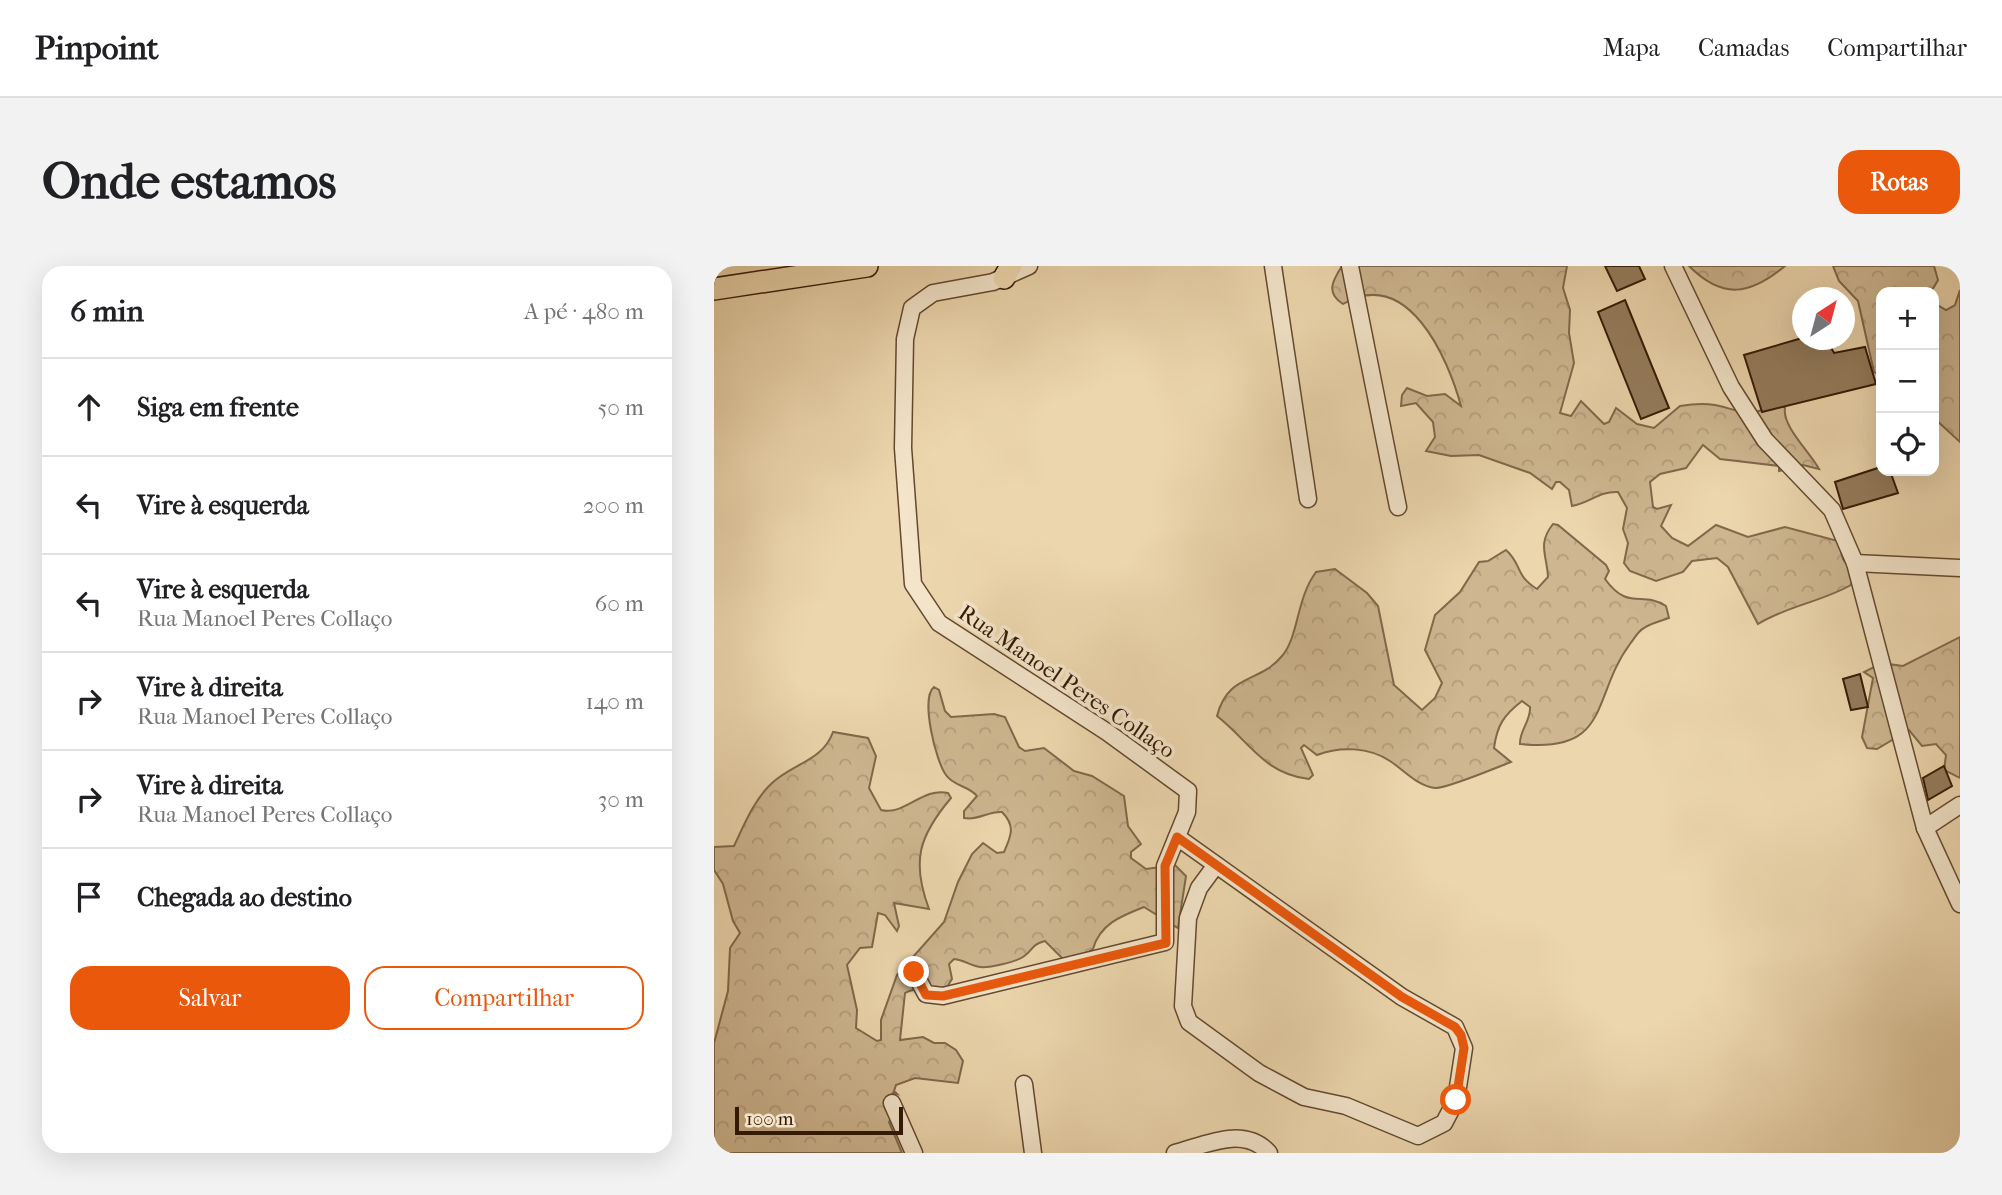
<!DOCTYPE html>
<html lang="pt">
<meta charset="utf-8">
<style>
:root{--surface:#fff;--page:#f2f2f2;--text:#202124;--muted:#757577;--line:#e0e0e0;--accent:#ea580c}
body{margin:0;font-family:"IM FELL French Canon",serif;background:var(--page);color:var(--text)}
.controls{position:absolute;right:21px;top:21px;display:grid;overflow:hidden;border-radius:14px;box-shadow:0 7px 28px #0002}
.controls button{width:63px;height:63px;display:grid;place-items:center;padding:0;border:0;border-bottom:2px solid var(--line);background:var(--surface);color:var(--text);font:35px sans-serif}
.compass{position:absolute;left:1078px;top:21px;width:63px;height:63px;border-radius:50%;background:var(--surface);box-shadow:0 7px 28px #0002;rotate:36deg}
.scale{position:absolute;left:21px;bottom:18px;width:168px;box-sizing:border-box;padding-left:7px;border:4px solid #351a04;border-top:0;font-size:19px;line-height:24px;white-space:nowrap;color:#351a04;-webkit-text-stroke:5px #f3e4ca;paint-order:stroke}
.stop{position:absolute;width:21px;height:21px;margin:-16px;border:5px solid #ea580c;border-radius:50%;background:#fff}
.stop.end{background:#ea580c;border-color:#fff;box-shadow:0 2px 7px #0008}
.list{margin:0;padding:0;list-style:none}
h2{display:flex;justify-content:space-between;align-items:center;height:91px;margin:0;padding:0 28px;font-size:30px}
h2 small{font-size:23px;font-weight:400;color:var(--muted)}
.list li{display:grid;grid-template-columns:46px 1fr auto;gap:21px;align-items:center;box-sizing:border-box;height:98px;padding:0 28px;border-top:2px solid var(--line)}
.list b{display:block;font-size:26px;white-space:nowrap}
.list p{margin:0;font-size:23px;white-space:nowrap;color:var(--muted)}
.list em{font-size:23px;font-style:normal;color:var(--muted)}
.actions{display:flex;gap:14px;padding:21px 28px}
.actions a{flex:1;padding:16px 0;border:2px solid var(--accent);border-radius:21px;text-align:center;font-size:24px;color:var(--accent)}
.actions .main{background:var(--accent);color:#fff}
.icon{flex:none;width:38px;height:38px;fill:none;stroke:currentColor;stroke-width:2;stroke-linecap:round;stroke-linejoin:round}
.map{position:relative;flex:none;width:1246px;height:887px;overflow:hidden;border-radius:21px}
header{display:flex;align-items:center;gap:42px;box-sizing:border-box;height:98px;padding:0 35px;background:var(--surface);border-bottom:2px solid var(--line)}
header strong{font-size:33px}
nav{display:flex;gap:38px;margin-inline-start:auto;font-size:24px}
.intro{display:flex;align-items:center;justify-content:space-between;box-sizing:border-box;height:168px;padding:0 42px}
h1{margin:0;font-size:49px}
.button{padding:18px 32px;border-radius:21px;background:var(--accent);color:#fff;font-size:24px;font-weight:700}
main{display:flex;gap:42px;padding:0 42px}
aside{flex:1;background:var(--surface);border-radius:21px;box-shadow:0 7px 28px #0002}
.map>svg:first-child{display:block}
.forest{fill:url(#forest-crowns);stroke:#81684a;stroke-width:2}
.building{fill:#947c5c;stroke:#351a04;stroke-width:2}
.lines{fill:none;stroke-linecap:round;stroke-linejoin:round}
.minor-casing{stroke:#63492e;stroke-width:19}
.highway-casing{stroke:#351a04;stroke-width:24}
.minor{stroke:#f3e4ca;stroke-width:16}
.highway{stroke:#ecd6ad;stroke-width:21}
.route{stroke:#ea580c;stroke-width:9}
.labels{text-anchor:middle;stroke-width:7;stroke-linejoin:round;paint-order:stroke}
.street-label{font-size:23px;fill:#351a04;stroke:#f3e4ca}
</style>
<header>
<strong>Pinpoint</strong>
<nav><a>Mapa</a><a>Camadas</a><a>Compartilhar</a></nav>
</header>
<div class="intro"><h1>Onde estamos</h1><a class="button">Rotas</a></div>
<main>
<aside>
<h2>6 min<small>A pé · 480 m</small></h2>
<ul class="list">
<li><svg class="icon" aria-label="ahead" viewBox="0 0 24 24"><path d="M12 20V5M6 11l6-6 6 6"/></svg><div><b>Siga em frente</b></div><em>50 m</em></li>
<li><svg class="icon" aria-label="left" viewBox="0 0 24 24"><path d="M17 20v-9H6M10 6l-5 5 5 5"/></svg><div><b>Vire à esquerda</b></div><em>200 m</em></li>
<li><svg class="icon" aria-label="left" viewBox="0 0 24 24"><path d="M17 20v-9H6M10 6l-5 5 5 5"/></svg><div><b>Vire à esquerda</b><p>Rua Manoel Peres Collaço</p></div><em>60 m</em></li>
<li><svg class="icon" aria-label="right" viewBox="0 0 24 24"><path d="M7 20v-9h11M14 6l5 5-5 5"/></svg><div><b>Vire à direita</b><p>Rua Manoel Peres Collaço</p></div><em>140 m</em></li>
<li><svg class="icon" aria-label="right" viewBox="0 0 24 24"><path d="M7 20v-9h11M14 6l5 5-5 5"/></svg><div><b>Vire à direita</b><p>Rua Manoel Peres Collaço</p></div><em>30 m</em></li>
<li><svg class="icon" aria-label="arrive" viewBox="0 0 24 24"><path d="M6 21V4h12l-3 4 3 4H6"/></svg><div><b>Chegada ao destino</b></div></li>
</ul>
<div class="actions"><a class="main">Salvar</a><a>Compartilhar</a></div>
</aside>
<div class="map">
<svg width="1246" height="887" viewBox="0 0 1246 887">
<defs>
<pattern id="forest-crowns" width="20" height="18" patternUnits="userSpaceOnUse" patternTransform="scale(1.75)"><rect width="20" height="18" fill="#cdb690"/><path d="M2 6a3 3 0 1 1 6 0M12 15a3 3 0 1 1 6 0" fill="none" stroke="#b19c7b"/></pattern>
</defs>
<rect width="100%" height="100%" fill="#ecd6ad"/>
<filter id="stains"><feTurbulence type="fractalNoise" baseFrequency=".00286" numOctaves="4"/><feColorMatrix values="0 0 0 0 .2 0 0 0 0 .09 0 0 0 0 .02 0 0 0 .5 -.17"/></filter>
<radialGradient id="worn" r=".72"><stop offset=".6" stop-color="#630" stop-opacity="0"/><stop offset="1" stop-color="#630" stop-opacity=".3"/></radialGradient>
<g class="forest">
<path d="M628 0H853L849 22 856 44 855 67 860 97 846 147 857 150 867 135 890 158 895 156 902 142 923 158 940 162 966 140C978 138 989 137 1001 139 1027 144 1029 152 1057 141L1061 134 1071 142C1068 160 1095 185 1105 203L1089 199 1065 205V200L1006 193 989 179 972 202 946 208 936 216 939 241 943 243 957 239 947 260 958 272 974 280 1002 259 1034 271 1071 261 1124 275 1129 293 1140 309 1137 319C1107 336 1073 340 1044 358L1014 301 1003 292 978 295 969 306 942 315 916 305 910 297 914 277 909 263 913 242 904 226C885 225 876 237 858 240L855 224 846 216H842L838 223 816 207 765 189 737 190 712 185 721 171 719 156 702 137 687 140 688 129 693 122 713 130 731 128 747 140C734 92 694 0 629 38 611 27 619 14 628 0Z"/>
<path d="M975 0H1071C1036 29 1009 34 975 0Z"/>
<polygon points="1119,0 1220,0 1224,14 1217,26 1167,26 1167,111 1160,106 1144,35 1125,15"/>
<polygon points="1246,24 1246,176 1220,152 1220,37 1232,44 1241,39"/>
<path d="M839 258 844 259 892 299 895 305 891 313C915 346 928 324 952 340L955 352C947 355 937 357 930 362 924 365 920 373 916 378 877 430 898 488 806 478 805 465 817 455 816 441L808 435C790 449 783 459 780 482L797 496C784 501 732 523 721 522 703 520 690 504 676 495 655 481 626 480 603 489L590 479 587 482 599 509 595 513C550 508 535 475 503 450 514 407 545 418 568 390 585 370 582 333 602 306L621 303 653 327 664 340 680 419 708 444 721 432 728 417 711 384 721 349 746 326 765 296 774 295 792 284C808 298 801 310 823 323L834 311C833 289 823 278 839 258Z"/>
<polygon points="1246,371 1246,512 1230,504 1232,489 1222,478 1208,480 1195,464 1163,483 1153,482 1148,471 1159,412 1150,406 1168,397 1189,400"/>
<path d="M220 421 225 424 231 445 237 451 280 448 291 451 305 481 311 485 330 482 360 505 378 510 410 530 414 560 427 578 417 586V592L432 603 461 599 472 610 464 662 430 641C407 650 386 658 379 683L366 692H348L331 675C316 679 320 684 309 691 301 696 276 702 266 701 257 700 250 694 240 693L235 698 238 713 233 721C220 725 203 720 191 727L186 774 209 771 220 777H231L242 784 249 795 244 817 201 812 182 819 180 825 183 828 179 827 175 834 179 849 175 856 188 887H0V777L14 725 16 682 26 667 19 655 9 618 0 604V581L20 580C30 559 40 534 57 518 77 498 109 495 119 466L154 472 162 490 155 522 167 544C191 550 208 521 234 527L237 532C205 570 197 595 215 643L180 637 185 660 183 665 171 649 164 647 158 681 146 682 133 699 143 744 142 762 163 775 167 774V754L183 709 230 656 244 616 258 588 269 577 283 587 290 586C297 570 302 560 288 546 274 545 264 555 250 552V545L263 530C255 520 239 520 232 509 222 496 206 432 220 421Z"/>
</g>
<g class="building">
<polygon points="891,0 925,0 931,13 903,25"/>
<polygon points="911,34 955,142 927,153 884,46"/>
<polygon points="1088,72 1113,74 1120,87 1151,81 1162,118 1048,146 1030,89"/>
<polygon points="1167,201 1167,205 1176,205 1184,227 1129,243 1121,216"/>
<polygon points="1146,408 1154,441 1137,444 1129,413"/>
<polygon points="1230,500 1238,520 1214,534 1209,512"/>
</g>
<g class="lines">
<g class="minor-casing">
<g id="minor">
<polyline points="559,0 594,233"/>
<polyline points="636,0 684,241"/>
<polyline points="959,0 1017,121 1051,174 1118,244 1141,297 1211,562 1246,638"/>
<polyline points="1141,297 1246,302"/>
<polyline points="1211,562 1246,539"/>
<polyline points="463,571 688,731 741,761 750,782 742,834 730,857 704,870 632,840 590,831 545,807 475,756 469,740 474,652 485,622 502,599"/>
<polyline points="200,706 212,728 229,730 451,676 451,600 473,546 474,525 393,466 225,357 199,318 189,182 191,73 198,42 219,27 279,16 315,0"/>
<polyline points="310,818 319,887"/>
<polyline points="178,837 200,887"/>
<path d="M461 887C491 879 530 859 555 887"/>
</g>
</g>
<g class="highway-casing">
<g id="highway">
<polyline points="290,12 297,0"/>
<polyline points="0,23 153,0"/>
</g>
</g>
<use href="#minor" class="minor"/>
<use href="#highway" class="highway"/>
</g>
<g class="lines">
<polyline class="route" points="200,706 212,729 229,730 452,677 451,600 463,571 688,731 741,761 747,769 750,782 742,834"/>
</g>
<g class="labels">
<g class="street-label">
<text transform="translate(353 415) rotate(34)" y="8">Rua Manoel Peres Collaço</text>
</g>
</g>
<rect width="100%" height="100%" filter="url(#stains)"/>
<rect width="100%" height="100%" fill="url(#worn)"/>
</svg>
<div class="controls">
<button>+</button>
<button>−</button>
<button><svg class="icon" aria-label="locate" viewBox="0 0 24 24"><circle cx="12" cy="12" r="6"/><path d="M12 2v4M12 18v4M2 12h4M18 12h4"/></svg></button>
</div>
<svg class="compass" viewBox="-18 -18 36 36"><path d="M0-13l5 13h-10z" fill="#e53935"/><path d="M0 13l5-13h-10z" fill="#757577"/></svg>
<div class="scale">100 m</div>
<div class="stop" style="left:742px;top:834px"></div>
<div class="stop end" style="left:200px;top:706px"></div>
</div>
</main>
